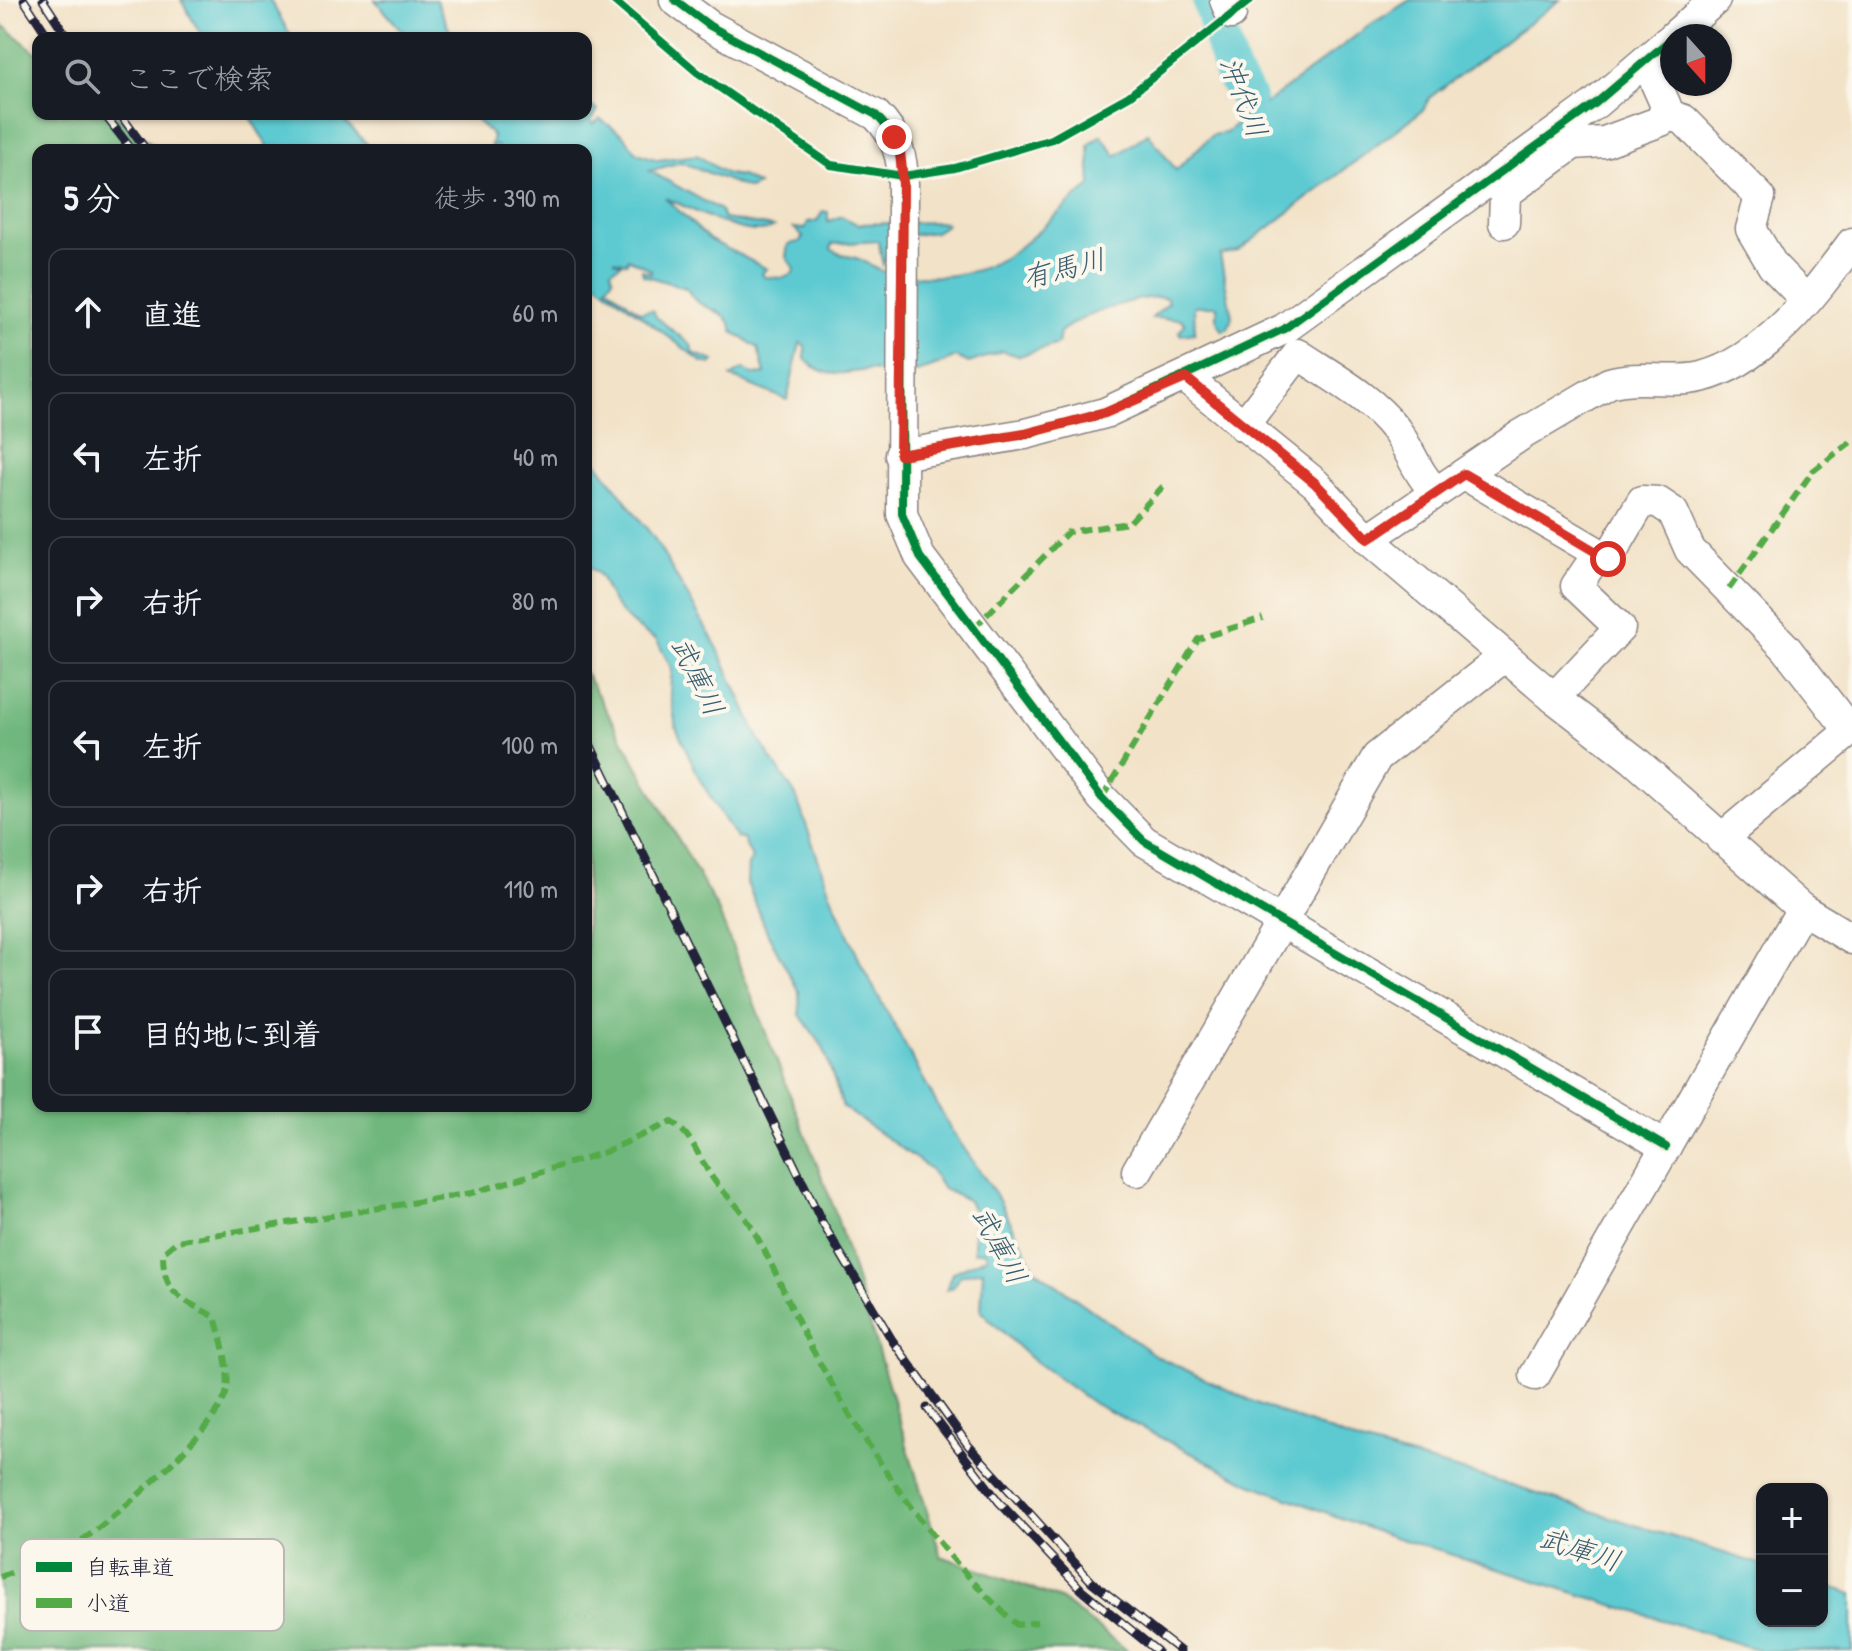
<!DOCTYPE html>
<html lang="ja">
<meta charset="utf-8">
<style>
:root{--surface:#171b24;--page:#20242c;--text:#f1f3f6;--muted:#9ea1a6;--line:#363941}
body{margin:0;font-family:"Patrick Hand","Klee One",sans-serif;background:var(--page);color:var(--text)}
.controls{position:absolute;right:24px;bottom:24px;display:grid;overflow:hidden;border-radius:16px;box-shadow:0 2px 6px #0004}
.controls button{width:72px;height:72px;display:grid;place-items:center;padding:0;border:0;border-bottom:2px solid var(--line);background:var(--surface);color:var(--text);font:40px sans-serif}
.compass{position:absolute;left:1660px;top:24px;width:72px;height:72px;border-radius:50%;background:var(--surface);box-shadow:0 2px 6px #0004;rotate:159deg}
.stop{position:absolute;width:24px;height:24px;margin:-18px;border:6px solid #d93025;border-radius:50%;background:#fff}
.stop.end{background:#d93025;border-color:#fff;box-shadow:0 2px 8px #0008}
.list{margin:0;padding:0;list-style:none}
h2{display:flex;justify-content:space-between;align-items:center;height:104px;margin:0;padding:0 32px;font-size:34px}
h2 small{font-size:26px;font-weight:400;color:var(--muted)}
.list li{display:grid;grid-template-columns:52px 1fr auto;gap:24px;align-items:center;box-sizing:border-box;height:128px;margin:0 16px 16px;padding:0 16px;border:2px solid var(--line);border-radius:16px}
.list b{display:block;font-size:30px;white-space:nowrap}
.list em{font-size:26px;font-style:normal;color:var(--muted)}
.icon{flex:none;width:44px;height:44px;fill:none;stroke:currentColor;stroke-width:2;stroke-linecap:round;stroke-linejoin:round}
.map{position:relative;flex:none;width:1852px;height:1651px;overflow:hidden}
.search{position:absolute;background:var(--surface);box-shadow:0 2px 6px #0004;left:32px;top:32px;width:560px;height:88px;display:flex;align-items:center;gap:20px;box-sizing:border-box;padding:0 28px;border-radius:16px;color:var(--muted);font-size:30px}
.panel{position:absolute;background:var(--surface);box-shadow:0 2px 6px #0004;left:32px;top:144px;width:560px;height:968px;border-radius:16px}
.map>svg:first-child{display:block}
.forest{fill:#6fb77d;stroke:#486c5c;stroke-width:2}
.water{fill:#5dcad1;stroke:#407686;stroke-width:2}
.lines{fill:none;stroke-linecap:round;stroke-linejoin:round}
.river{stroke:#5dcad1;stroke-width:36}
.minor-casing{stroke:#8a8281;stroke-width:33}
.minor{stroke:#fff;stroke-width:30}
.rail-casing{stroke:#22223b;stroke-width:9}
.rail{stroke:#fbf7ec;stroke-width:6;stroke-dasharray:18;stroke-linecap:butt}
.quiet{stroke:#53aa46;stroke-width:6;stroke-dasharray:12 6;stroke-linecap:butt}
.cycleway-casing{stroke:#fbf7ec;stroke-width:13}
.cycleway{stroke:#00873e;stroke-width:8}
.route{stroke:#d93025;stroke-width:10}
.labels{text-anchor:middle;stroke-width:8;stroke-linejoin:round;paint-order:stroke}
.water-label{font-size:28px;font-style:italic;fill:#375d70;stroke:#fbf7ec}
.key{fill:#fbf7ec;stroke:#bab7b7;stroke-width:2}
.key-label{font-size:22px;fill:#22223b}
</style>
<div class="map">
<svg width="1852" height="1651" viewBox="0 0 1852 1651">
<rect width="100%" height="100%" fill="#fbf7ec"/>
<filter id="ink" filterUnits="userSpaceOnUse"><feTurbulence type="fractalNoise" baseFrequency=".0125" numOctaves="2"/><feDisplacementMap in="SourceGraphic" scale="16" xChannelSelector="R" yChannelSelector="G"/><feConvolveMatrix kernelMatrix="1 2 1 2 8 2 1 2 1" color-interpolation-filters="sRGB"/></filter>
<filter id="wash" filterUnits="userSpaceOnUse"><feTurbulence type="fractalNoise" baseFrequency=".006" numOctaves="4" result="noise"/><feDisplacementMap in="SourceGraphic" scale="32" xChannelSelector="R" yChannelSelector="G"/><feGaussianBlur stdDeviation="1.8" result="paint"/><feColorMatrix in="noise" values="0 0 0 0 0 0 0 0 0 0 0 0 0 0 0 0 0 1.4 0 .05"/><feComposite in="paint" operator="in"/></filter>
<g filter="url(#wash)">
<rect width="100%" height="100%" fill="#f2e2c7"/>
<polygon class="forest" points="0,23 38,54 38,114 114,114 160,150 38,150 38,1106 586,1106 586,674 718,910 834,1208 941,1556 1060,1599 1128,1651 0,1651"/>
<g class="water">
<polygon points="181,0 270,0 292,38 203,38"/>
<polygon points="375,0 436,0 453,38 408,38"/>
<path d="M1410 0H1560L1429 98 1424 109 1238 251 1220 255 1232 317 1228 328 1223 331 1217 322V306H1194L1195 333 1181 335 1179 332 1185 324 1181 319 1152 318 1168 303 1167 298C1141 293 1081 316 1060 332L1058 344 1019 356 1002 351 969 363 956 357C935 367 912 376 888 374 882 374 876 370 870 370 843 372 826 381 805 359V346L800 343 787 400 731 377 743 369 753 375 765 374 758 348 733 332C731 310 704 310 694 299 691 296 689 291 686 288L643 275 642 270 651 273V270L628 258 627 263 614 260 621 264 611 270 613 278 607 286 640 312 653 310 656 317 691 345 693 353 714 361 711 364 702 362 586 274V150H500L496 145 490 150 493 136 470 114H586V108L590 106 598 110 591 121 593 124 600 119 623 135 637 153 658 160 697 155 726 174 741 176 758 185 749 189 681 162 650 171 720 210 724 219 774 227C750 243 690 207 665 198L710 240 767 269 762 273 764 277 782 278 793 273 794 268 786 257 788 244 799 242 803 237 794 228 805 229 808 222 817 221 823 211 828 212V222L841 216 857 224 944 222 946 225 935 232 898 237 890 262 887 255 883 265 878 241 832 244 831 249C842 258 855 255 865 262 882 274 895 274 916 276 1009 282 1027 233 1091 186L1089 145 1101 135 1116 156 1148 133 1176 170 1212 135 1226 133 1250 111 1243 91 1228 76 1225 58 1230 56 1233 71 1260 108 1370 25Z"/>
<polygon points="248,114 338,114 373,150 270,150"/>
<path d="M586 448 654 538 717 647 760 741 796 796 830 893 862 966 950 1128 995 1193 1036 1270 1156 1356 1258 1404 1361 1443 1481 1476 1762 1565V1621H1822V1584L1852 1594V1651H1762L1375 1531 1251 1484 1091 1402 1029 1357 981 1311 983 1270 959 1276 952 1288 946 1290 952 1273 987 1257 985 1251 974 1252V1210L967 1200 943 1189 929 1168 843 1107 823 1047 800 1015 799 992 768 934 747 883 748 865 752 858 743 839 736 838 700 780 676 727 670 691 672 669 656 639C642 634 621 615 612 601 601 584 607 577 586 565Z"/>
</g>
<g class="lines">
<polyline class="river" points="1210,0 1232,74 1248,98"/>
</g>
</g>
<g filter="url(#ink)">
<g class="lines">
<g class="minor-casing">
<g id="minor">
<path d="M675 0 710 26 876 115C896 135 903 156 903 184L902 514 920 557 1102 798 1144 841 1666 1147"/>
<polyline points="1225,0 1231,14"/>
<polyline points="1674,36 1715,0"/>
<polyline points="1666,114 1684,120 1760,197 1751,229 1773,266 1805,299"/>
<polyline points="1504,223 1505,194 1573,144 1604,142 1661,121 1666,106 1655,81 1667,42"/>
<polyline points="1186,378 1315,483 1368,539 1554,698 1633,759 1802,909 1852,939"/>
<path d="M1243 426 1298 354C1331 376 1372 398 1396 430 1411 451 1417 474 1436 492"/>
<polyline points="900,455 1025,434 1105,413 1284,329 1596,103 1672,38"/>
<polyline points="1464,474 1608,559 1642,501 1658,502 1673,512 1690,550 1786,648 1850,731"/>
<path d="M1368 539 1521 435 1609 383C1639 374 1671 384 1701 377 1765 361 1815 293 1852 243"/>
<polyline points="1554,698 1620,628 1576,586 1598,554"/>
<polyline points="1721,839 1852,729"/>
<polyline points="1137,1171 1377,757 1505,656"/>
<polyline points="1535,1375 1802,909"/>
</g>
</g>
<use href="#minor" class="minor"/>
<g class="rail-casing">
<g id="rail">
<polyline points="24,0 49,38"/>
<polyline points="43,0 68,38"/>
<polyline points="104,114 132,150"/>
<polyline points="120,114 146,150"/>
<polyline points="586,736 823,1224 892,1340 968,1445 1092,1582 1180,1651"/>
<polyline points="927,1408 999,1502 1082,1590 1157,1651"/>
</g>
</g>
<use href="#rail" class="rail"/>
<g class="quiet">
<polyline points="1729,589 1813,471 1852,441"/>
<polyline points="974,628 1068,532 1129,523 1167,482"/>
<polyline points="1102,798 1198,639 1263,618"/>
<path d="M0 1577C27 1567 54 1557 79 1542 111 1522 222 1425 227 1390 230 1367 221 1339 215 1317 181 1298 163 1296 163 1253L177 1241 472 1193 605 1152 671 1122C693 1134 699 1160 714 1180 723 1193 736 1203 745 1217 772 1258 788 1305 811 1347 866 1448 932 1548 1017 1625L1037 1622"/>
</g>
<g class="cycleway-casing">
<g id="cycleway">
<polyline points="613,0 697,72 831,165 903,176 955,168 1052,139 1129,96 1250,0"/>
<path d="M675 0 710 26 876 115C896 135 903 156 903 184L902 514 920 557 1102 798 1144 841 1666 1147"/>
<polyline points="900,455 1025,434 1105,413 1284,329 1596,103 1672,38"/>
</g>
</g>
<use href="#cycleway" class="cycleway"/>
</g>
</g>
<g class="lines" filter="url(#ink)">
<polyline class="route" points="894,137 900,151 903,184 900,455 1025,434 1105,413 1186,378 1315,483 1368,539 1464,474 1608,559"/>
</g>
<g class="labels">
<g class="water-label">
<text transform="translate(1244 97) rotate(69)" y="10">沖代川</text>
<text transform="translate(1064 268) rotate(-14)" y="10">有馬川</text>
<text transform="translate(698 676) rotate(64)" y="10">武庫川</text>
<text transform="translate(1000 1245) rotate(62)" y="10">武庫川</text>
<text transform="translate(1580 1549) rotate(18)" y="10">武庫川</text>
</g>
</g>
<rect x="20" y="1539" width="264" height="92" rx="12" class="key"/>
<rect x="36" y="1562" width="36" height="10" fill="#00873e"/>
<rect x="36" y="1598" width="36" height="10" fill="#53aa46"/>
<g class="key-label">
<text x="86" y="1575">自転車道</text>
<text x="86" y="1611">小道</text>
</g>
</svg>
<div class="controls">
<button>+</button>
<button>−</button>
</div>
<svg class="compass" viewBox="-18 -18 36 36"><path d="M0-13l5 13h-10z" fill="#e53935"/><path d="M0 13l5-13h-10z" fill="#9ea1a6"/></svg>
<div class="stop" style="left:1608px;top:559px"></div>
<div class="stop end" style="left:894px;top:137px"></div>
<div class="search"><svg class="icon" aria-label="search" viewBox="0 0 24 24"><circle cx="10" cy="10" r="6"/><path d="M15 15l6 6"/></svg>ここで検索</div>
<section class="panel">
<h2>5 分<small>徒歩 · 390 m</small></h2>
<ul class="list">
<li><svg class="icon" aria-label="ahead" viewBox="0 0 24 24"><path d="M12 20V5M6 11l6-6 6 6"/></svg><div><b>直進</b></div><em>60 m</em></li>
<li><svg class="icon" aria-label="left" viewBox="0 0 24 24"><path d="M17 20v-9H6M10 6l-5 5 5 5"/></svg><div><b>左折</b></div><em>40 m</em></li>
<li><svg class="icon" aria-label="right" viewBox="0 0 24 24"><path d="M7 20v-9h11M14 6l5 5-5 5"/></svg><div><b>右折</b></div><em>80 m</em></li>
<li><svg class="icon" aria-label="left" viewBox="0 0 24 24"><path d="M17 20v-9H6M10 6l-5 5 5 5"/></svg><div><b>左折</b></div><em>100 m</em></li>
<li><svg class="icon" aria-label="right" viewBox="0 0 24 24"><path d="M7 20v-9h11M14 6l5 5-5 5"/></svg><div><b>右折</b></div><em>110 m</em></li>
<li><svg class="icon" aria-label="arrive" viewBox="0 0 24 24"><path d="M6 21V4h12l-3 4 3 4H6"/></svg><div><b>目的地に到着</b></div></li>
</ul>
</section>
</div>
